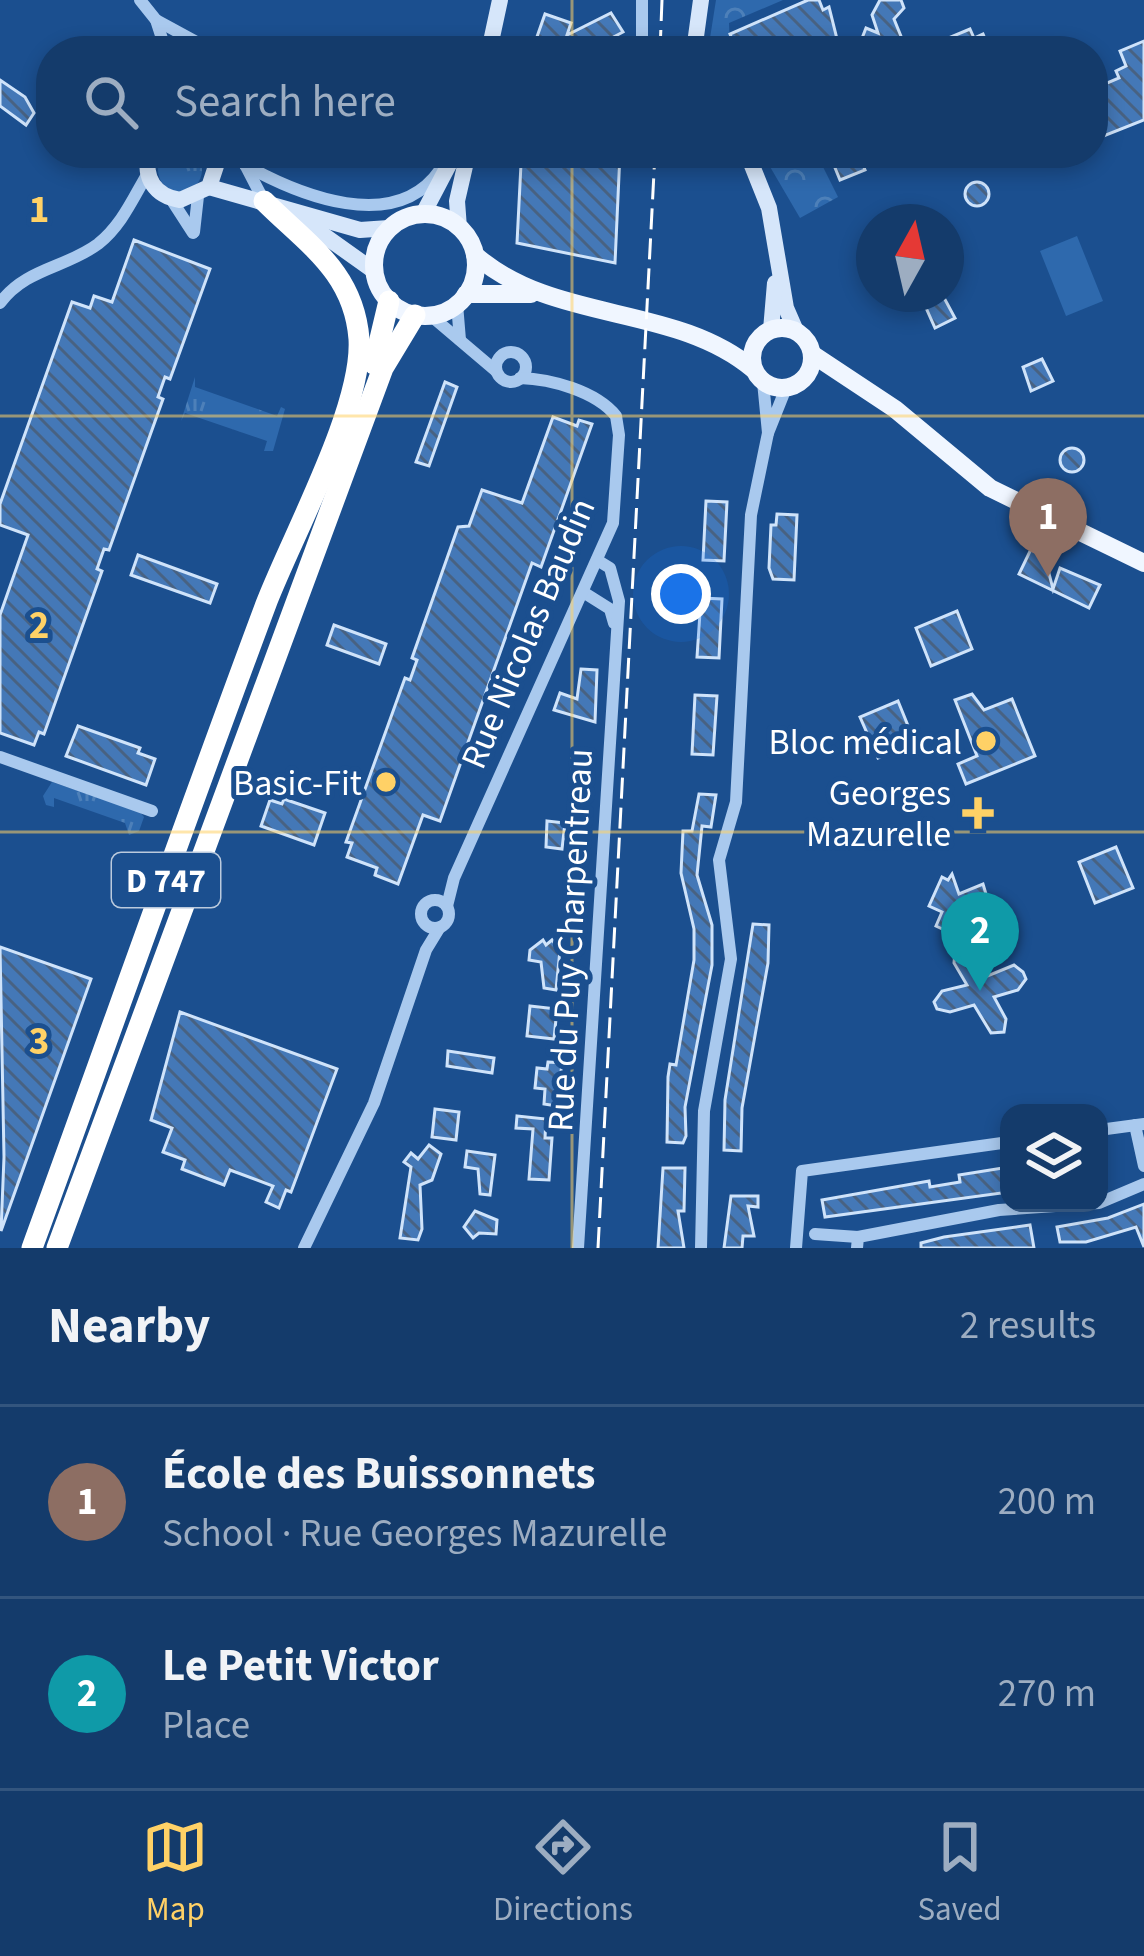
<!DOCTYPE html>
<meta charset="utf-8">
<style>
:root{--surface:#143b6b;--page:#214673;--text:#f1f3f6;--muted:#9dadc1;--line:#33557e;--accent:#ffd166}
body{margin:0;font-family:"Source Sans 3",sans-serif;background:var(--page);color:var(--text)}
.controls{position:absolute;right:36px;bottom:36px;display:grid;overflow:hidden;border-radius:24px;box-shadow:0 6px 18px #0003}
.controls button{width:108px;height:108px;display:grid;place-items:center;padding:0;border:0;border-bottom:3px solid var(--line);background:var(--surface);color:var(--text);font:60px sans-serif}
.compass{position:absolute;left:856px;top:204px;width:108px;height:108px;border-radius:50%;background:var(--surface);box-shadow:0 6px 18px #0003;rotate:8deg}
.you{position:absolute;left:681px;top:594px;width:42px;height:42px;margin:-30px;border:9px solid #fff;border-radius:50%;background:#1a73e8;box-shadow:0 0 0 18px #1a73e833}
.badge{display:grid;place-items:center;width:78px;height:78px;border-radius:50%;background:var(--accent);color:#fff;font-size:39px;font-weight:700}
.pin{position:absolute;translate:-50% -99px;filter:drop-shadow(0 3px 6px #0008)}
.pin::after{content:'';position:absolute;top:63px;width:42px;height:36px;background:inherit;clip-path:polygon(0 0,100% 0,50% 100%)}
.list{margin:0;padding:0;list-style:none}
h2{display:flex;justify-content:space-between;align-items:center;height:156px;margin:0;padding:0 48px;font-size:51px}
h2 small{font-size:39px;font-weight:400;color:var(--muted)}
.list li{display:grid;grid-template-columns:78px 1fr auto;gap:36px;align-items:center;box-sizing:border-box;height:192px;padding:0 48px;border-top:3px solid var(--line)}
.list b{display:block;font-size:45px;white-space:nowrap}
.list p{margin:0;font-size:39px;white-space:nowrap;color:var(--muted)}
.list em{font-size:39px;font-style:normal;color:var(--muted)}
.icon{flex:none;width:66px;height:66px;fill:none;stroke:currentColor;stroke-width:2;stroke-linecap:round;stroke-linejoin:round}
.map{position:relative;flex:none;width:1144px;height:1248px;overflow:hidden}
.search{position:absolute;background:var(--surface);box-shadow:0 6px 18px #0003;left:36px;right:36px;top:36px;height:132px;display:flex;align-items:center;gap:30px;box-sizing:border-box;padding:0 42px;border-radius:48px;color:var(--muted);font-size:45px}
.sheet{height:540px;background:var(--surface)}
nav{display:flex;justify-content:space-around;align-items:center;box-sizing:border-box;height:168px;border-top:3px solid var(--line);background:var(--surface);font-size:33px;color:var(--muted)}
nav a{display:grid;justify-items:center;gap:6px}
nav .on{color:var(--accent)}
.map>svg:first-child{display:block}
.grass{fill:url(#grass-tufts)}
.forest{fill:url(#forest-crowns)}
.pitch{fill:#2e69ad}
.building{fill:url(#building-back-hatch);stroke:#cfe3fa;stroke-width:3}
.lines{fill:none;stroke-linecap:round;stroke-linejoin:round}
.street{stroke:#a9c9ee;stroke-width:12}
.secondary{stroke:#d6e6fa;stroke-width:16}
.primary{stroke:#f0f6ff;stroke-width:18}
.highway{stroke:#fff;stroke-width:21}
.rail{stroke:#fff;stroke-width:3;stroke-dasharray:21 9;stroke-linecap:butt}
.grid{fill:none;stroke:#ffd166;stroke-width:3;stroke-opacity:0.55}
.poi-dot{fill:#ffd166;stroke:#1b4f8f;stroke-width:4.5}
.labels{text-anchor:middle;stroke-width:10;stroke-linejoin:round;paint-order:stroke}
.shield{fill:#1b4f8f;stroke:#bbcadd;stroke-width:3}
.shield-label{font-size:33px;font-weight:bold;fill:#fff}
.street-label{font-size:36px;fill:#fff;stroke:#1b4f8f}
.poi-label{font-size:36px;fill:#fff;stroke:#1b4f8f;text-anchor:end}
.grid-label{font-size:39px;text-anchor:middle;font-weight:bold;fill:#ffd166;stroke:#1b4f8f;stroke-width:10;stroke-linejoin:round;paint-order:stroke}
</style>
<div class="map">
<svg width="1144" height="1248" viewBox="0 0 1144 1248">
<defs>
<pattern id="grass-tufts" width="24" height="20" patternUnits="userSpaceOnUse" patternTransform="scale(3)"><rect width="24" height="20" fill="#2e69ad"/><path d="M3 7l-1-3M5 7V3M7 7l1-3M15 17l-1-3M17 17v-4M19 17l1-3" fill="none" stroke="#4d80b9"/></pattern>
<pattern id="forest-crowns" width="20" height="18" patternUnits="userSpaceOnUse" patternTransform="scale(3)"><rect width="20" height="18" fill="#2e69ad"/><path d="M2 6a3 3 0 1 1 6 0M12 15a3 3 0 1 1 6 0" fill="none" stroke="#4d80b9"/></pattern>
<pattern id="building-back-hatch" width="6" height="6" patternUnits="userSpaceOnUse" patternTransform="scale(3)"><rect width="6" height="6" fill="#4478b7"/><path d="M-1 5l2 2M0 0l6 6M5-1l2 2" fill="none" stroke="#486282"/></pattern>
</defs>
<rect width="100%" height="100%" fill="#1b4f8f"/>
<g class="grass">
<circle cx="180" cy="170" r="22"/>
<polygon points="195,377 195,387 277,416 281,407 285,409 273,451 264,451 267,441 185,413 181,421"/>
<polygon points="52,782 140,812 144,817 139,831 129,835 125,823 54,798 54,807 46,805 43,796"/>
</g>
<g class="forest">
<polygon points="716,0 783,0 729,23 730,51 708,51"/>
<polygon points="762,153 816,153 838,197 800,218"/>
</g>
<polygon class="pitch" points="1077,236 1103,301 1066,316 1040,251"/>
<g class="building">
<polygon points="808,0 819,0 823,10 829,7 840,51 737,51 730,34"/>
<polygon points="880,0 901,0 904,8 894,19 907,51 857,51 866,28 878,33 872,15"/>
<polygon points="611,13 623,32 602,43 579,51 532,51 545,14 571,23 567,35"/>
<polygon points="970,29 974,38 983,34 990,51 945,51 941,41"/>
<polygon points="1144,41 1144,120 1101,137 1093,129 1093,89 1119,78 1116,71 1126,66 1120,51"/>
<polygon points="0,80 25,97 34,113 26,125 0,106"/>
<polygon points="563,153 620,153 615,263 517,243 521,164 562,166"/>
<polygon points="829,153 858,153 865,170 840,180"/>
<circle cx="977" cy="194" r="12"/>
<polygon points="134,240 210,269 170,379 165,377 158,397 163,399 109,550 104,549 97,569 102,571 44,734 39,732 34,745 0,733 0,615 28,535 0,525 0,504 72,302 90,308 94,296 112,302"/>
<polygon points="942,294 955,318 935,328 923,301"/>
<polygon points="1042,359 1053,381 1031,391 1023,367"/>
<polygon points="445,382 457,387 429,466 416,462"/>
<polygon points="553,417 577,426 579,420 592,424 541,567 532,563 440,821 423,815 398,884 375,875 377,868 347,857 352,843 346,842 405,678 410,680 417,660 412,658 458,527 469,526 482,490 522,503"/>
<circle cx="1072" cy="460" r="12"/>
<polygon points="706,501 727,502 724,561 703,560"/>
<polygon points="777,514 797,515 794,580 773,579 769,568 771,525 776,525"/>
<polygon points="1034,543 1045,558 1053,589 1060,568 1100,585 1089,608 1019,574"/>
<polygon points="138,555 217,584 210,603 131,575"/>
<polygon points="701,598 722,599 719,658 697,657"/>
<polygon points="957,611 972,649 931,666 916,628"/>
<polygon points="334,625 386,644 379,664 327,645"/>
<polygon points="581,669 597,670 595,722 554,710 560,693 577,699"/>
<polygon points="972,694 984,710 1012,699 1035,756 966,784 958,764 977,756 955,700"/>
<polygon points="695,695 717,696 713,755 692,754"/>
<polygon points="898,701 915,743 878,758 860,717"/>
<polygon points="78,726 140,748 138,753 155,759 146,785 66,756"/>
<polygon points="699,794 716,795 711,827 702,826 697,875 712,925 712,965 685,1107 686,1136 683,1143 667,1142 668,1077 670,1064 676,1065 694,960 694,929 681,873 683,831 692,831"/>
<polygon points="284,799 325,813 314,845 261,826 270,800 282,804"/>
<polygon points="547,821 565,823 562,849 546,847"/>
<polygon points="1116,847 1133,888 1095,903 1079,862"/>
<polygon points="952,874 959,894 983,884 989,904 959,910 951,933 936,926 942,912 929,906 942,877 948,880"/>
<polygon points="753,924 769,925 768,963 742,1108 741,1151 724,1150 725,1100"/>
<polygon points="543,940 546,945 552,940 560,950 556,990 544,988 541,962 529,960 530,950"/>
<polygon points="0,947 91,979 1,1231 4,1157"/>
<polygon points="963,947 975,948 985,977 1014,965 1023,972 1026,979 1018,990 994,997 1006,1019 1004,1032 991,1033 974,1005 950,1012 937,1009 934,1002 942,991 967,985 954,963 955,951"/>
<polygon points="530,1006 557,1009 554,1039 527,1036"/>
<polygon points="180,1012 337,1069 291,1192 286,1190 279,1208 266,1202 273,1186 230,1170 224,1185 182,1169 185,1160 163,1152 172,1128 151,1120"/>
<polygon points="448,1051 494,1058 492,1073 447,1066"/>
<polygon points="548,1062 562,1063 557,1106 544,1104 545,1089 535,1088 537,1068 547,1069"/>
<polygon points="435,1109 459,1112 456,1140 432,1137"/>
<polygon points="517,1116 546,1119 545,1138 552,1138 549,1180 529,1179 533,1129 516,1128"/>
<polygon points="429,1145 441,1154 432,1180 420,1185 422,1229 418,1240 400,1238 411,1167 404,1162 411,1153 418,1159"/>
<polygon points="467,1151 495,1155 490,1195 480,1194 478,1169 465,1167"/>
<polygon points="1009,1167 1009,1192 825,1217 822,1200 929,1181 930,1187 960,1182 959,1175"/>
<polygon points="663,1168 685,1168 684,1211 678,1211 684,1248 658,1248"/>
<polygon points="731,1196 758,1196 758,1207 748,1206 754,1236 743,1236 742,1248 724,1248"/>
<polygon points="1144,1204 1144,1247 1136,1227 1086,1242 1060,1242 1057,1227 1108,1218"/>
<polygon points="475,1211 497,1220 496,1234 479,1233 473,1238 464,1227"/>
<polygon points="1030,1225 1034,1248 921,1248 921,1243 944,1237"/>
</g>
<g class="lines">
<g class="street">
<polyline points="140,0 156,20 166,51"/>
<polyline points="156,20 213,51"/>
<polyline points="642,51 642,0"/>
<polyline points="239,153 264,201"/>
<path d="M245 165C299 195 395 235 440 170"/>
<polyline points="171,199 193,233"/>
<polyline points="194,232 198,196"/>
<path d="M0 303C26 268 66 268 98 244 122 225 133 198 148 173"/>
<polyline points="457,304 460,340"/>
<polyline points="430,315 496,371"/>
<circle cx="511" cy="367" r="15"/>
<polyline points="763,382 768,433 786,388"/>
<polyline points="583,592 610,609 614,623"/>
<polyline points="0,757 152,811"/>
<circle cx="435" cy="914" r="14"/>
<path d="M447 906 454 878 613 523 619 435 616 416C596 391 551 379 520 378"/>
<polyline points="1135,1125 1144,1166"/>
<polyline points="1099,1130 1144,1124"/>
<polyline points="815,1234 858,1237"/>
<polyline points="304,1248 374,1103 426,950 440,927"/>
<polyline points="578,1248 619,601 610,568 597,560"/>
<polyline points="701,1248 704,1111 731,959 719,860 736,802 751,515 768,433"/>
<polyline points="796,1248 802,1171 1009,1142"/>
<polyline points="857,1248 858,1237 999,1210 1099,1203 1144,1184"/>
</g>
<g class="secondary">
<polyline points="489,51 500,0"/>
<polyline points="694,51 701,0"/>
<path d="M149 153C143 178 155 196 180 200L209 187 216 166 213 153"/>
<polyline points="747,153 769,208 786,308 796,331"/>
<polyline points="209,187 360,230 389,228"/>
<polyline points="423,214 455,153"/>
<polyline points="301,219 374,271"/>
<polyline points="459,228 457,201 468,153"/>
<polyline points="771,330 775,283"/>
</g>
<g class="primary">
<circle cx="425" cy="265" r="51"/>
<path d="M475 255C554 324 674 303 753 369"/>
<polyline points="466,294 531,294"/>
<circle cx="782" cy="358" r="30"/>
<polyline points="812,354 895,409 990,488 1144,563"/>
</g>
<g class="highway">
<polyline points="374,364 389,301"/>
<path d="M32 1248C110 1034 186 818 266 604 292 536 363 408 359 339 354 272 307 244 264 201"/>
<polyline points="57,1248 383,368 415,315"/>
</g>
<g class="rail">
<polyline points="660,51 662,0"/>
<polyline points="598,1248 655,153"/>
</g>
</g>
<path class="grid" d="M572 0V51M572 153V1248M0 416H1144M0 832H1144"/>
<g class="poi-dot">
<circle cx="986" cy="741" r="12"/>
<circle cx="386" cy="782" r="12"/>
<path d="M972 795h12v12h12v12h-12v12h-12v-12h-12v-12h12z"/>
</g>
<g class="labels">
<rect class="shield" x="112" y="853" width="108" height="54" rx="9"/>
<g class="shield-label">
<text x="166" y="892">D 747</text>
</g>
<g class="street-label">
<text transform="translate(527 633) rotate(-67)" y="13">Rue Nicolas Baudin</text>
<text transform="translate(569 940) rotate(-87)" y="13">Rue du Puy Charpentreau</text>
</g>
<g class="poi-label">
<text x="962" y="754">Bloc médical</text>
<text x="362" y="795">Basic-Fit</text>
<text x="951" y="805">Georges<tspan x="951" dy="41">Mazurelle</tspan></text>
</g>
</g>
<g class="grid-label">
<text x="39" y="222">1</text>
<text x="39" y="638">2</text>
<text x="39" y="1054">3</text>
</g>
</svg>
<div class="controls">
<button><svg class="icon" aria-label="layers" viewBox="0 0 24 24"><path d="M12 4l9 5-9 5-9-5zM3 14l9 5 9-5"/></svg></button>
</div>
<svg class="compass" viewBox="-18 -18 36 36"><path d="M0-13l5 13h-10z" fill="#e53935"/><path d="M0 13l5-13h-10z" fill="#9dadc1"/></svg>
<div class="you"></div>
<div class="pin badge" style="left:1048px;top:577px;background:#8d6e63">1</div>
<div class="pin badge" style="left:980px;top:991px;background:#0f9aa8">2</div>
<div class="search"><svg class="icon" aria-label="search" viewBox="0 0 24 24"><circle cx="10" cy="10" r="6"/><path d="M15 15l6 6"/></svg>Search here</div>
</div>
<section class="sheet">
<h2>Nearby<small>2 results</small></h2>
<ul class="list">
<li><span class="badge" style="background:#8d6e63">1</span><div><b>École des Buissonnets</b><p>School · Rue Georges Mazurelle</p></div><em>200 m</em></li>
<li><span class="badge" style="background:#0f9aa8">2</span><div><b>Le Petit Victor</b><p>Place</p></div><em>270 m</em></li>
</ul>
</section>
<nav>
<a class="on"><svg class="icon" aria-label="map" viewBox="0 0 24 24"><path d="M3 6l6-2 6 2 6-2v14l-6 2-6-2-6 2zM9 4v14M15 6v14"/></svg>Map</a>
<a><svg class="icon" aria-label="directions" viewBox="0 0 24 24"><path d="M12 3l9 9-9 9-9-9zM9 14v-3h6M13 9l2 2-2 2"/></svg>Directions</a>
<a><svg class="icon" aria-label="saved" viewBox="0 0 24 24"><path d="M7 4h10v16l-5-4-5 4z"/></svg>Saved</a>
</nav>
